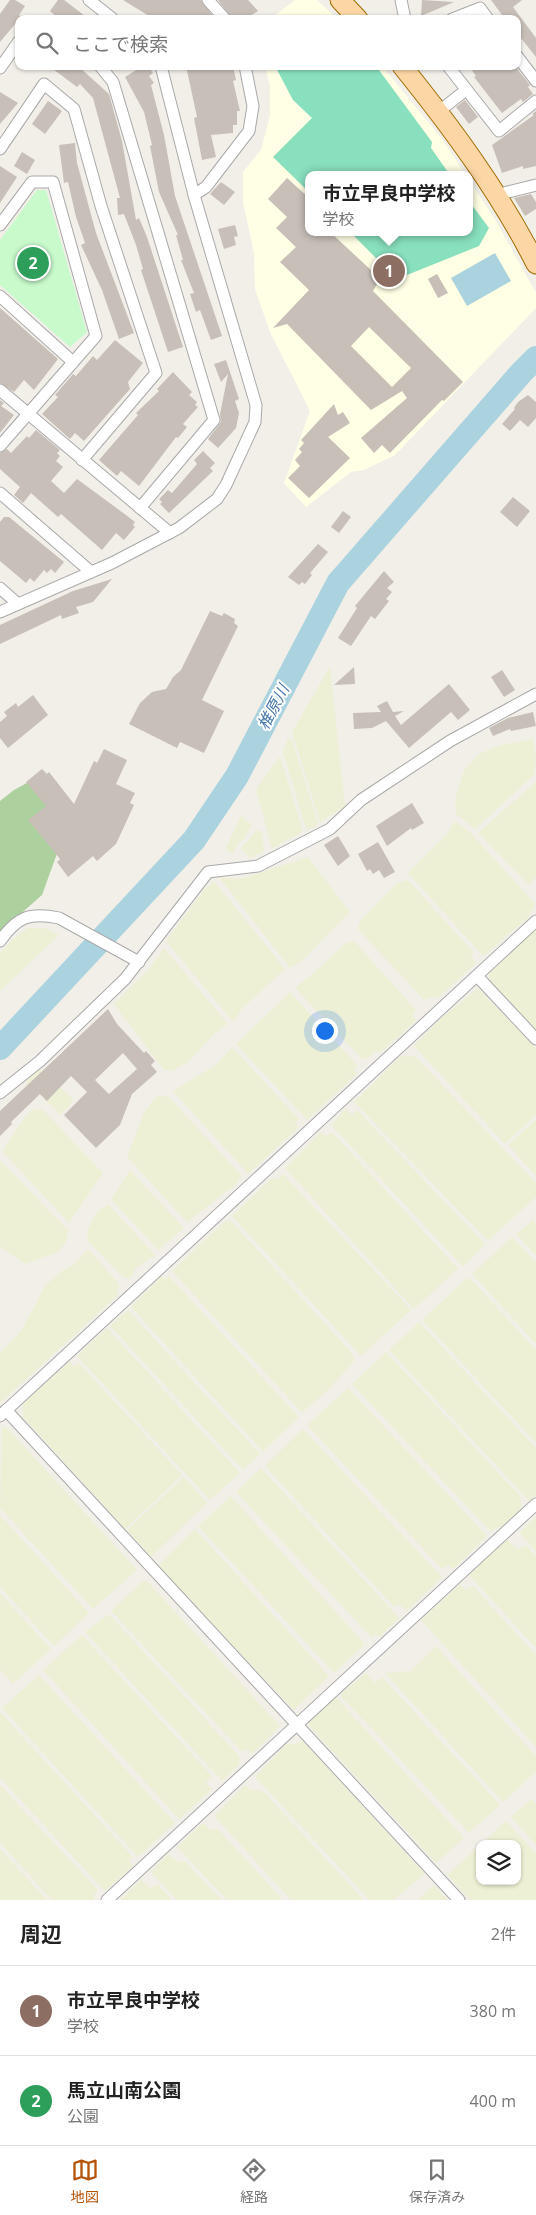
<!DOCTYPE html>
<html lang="ja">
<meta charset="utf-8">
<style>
:root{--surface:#fff;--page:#f6f6f6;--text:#222;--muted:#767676;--line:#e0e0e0;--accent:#b45309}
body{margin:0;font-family:"Open Sans","Noto Sans JP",sans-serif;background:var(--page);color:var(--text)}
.controls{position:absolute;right:15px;bottom:15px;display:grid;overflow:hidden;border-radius:10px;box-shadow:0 1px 4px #0004}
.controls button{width:45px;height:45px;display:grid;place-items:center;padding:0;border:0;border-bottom:1px solid var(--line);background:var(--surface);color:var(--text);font:25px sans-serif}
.you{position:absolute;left:324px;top:1030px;width:18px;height:18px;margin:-12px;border:4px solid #fff;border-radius:50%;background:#1a73e8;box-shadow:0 0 0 8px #1a73e833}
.badge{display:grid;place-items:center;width:32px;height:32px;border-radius:50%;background:var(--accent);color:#fff;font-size:16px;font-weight:700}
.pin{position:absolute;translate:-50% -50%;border:2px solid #fff;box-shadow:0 1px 5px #0006}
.popup{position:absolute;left:305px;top:171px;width:168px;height:65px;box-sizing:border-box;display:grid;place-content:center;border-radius:10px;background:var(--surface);filter:drop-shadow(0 1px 4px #0005);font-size:16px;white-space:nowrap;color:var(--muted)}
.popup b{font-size:19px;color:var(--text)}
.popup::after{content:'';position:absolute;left:50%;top:100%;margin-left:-10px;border:10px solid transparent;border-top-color:var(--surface)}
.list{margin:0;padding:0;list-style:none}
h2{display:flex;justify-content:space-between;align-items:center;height:65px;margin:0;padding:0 20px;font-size:21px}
h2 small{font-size:16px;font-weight:400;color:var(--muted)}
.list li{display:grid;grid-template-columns:32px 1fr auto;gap:15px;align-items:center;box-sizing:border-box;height:90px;padding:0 20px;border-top:1px solid var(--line)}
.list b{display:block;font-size:19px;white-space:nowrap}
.list p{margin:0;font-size:16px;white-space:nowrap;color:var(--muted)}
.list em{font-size:16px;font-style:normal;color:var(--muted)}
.icon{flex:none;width:28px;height:28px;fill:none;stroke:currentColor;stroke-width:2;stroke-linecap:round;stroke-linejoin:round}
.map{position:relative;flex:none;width:536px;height:1900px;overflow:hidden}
.search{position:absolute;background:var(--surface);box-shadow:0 1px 4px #0004;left:15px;right:15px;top:15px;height:55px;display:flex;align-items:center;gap:12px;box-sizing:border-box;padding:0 18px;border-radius:10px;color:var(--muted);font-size:19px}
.sheet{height:245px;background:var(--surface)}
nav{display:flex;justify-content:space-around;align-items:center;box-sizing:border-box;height:70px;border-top:1px solid var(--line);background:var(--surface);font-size:14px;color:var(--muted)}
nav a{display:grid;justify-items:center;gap:2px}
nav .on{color:var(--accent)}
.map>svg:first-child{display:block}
.education{fill:#ffffe5}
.farmland{fill:#eef0d5}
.forest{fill:#add19e}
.park{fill:#c8facc}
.pitch{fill:#88e0be}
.water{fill:#aad3df}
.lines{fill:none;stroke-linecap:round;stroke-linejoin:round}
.river{stroke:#aad3df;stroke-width:24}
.building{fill:#c7bfb8;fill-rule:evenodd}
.minor-casing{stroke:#a9a9a9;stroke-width:13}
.primary-casing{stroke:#a06b00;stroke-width:21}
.minor{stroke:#fff;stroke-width:11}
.primary{stroke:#fcd6a4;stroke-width:19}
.labels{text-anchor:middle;stroke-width:4;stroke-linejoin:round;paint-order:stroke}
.water-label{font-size:16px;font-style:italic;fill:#4a7aab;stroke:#fff}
</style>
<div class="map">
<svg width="536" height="1900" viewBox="0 0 536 1900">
<rect width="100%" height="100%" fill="#f2efe9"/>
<g class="education">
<polygon points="295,0 317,0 338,19 270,19"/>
<polygon points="265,66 382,66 442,139 466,175 309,175 309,232 469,232 469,180 496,221 536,293 536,308 395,455 364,470 351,472 306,507 284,483 310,411 270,332 255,289 254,253 243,202 243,172 261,150 270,115 270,86"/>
</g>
<g class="farmland">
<polygon points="330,666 345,806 320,822 292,732"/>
<polygon points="288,738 292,740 318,823 313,828 306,829 283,752"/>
<polygon points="533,739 536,759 534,775 475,829 456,814 455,799 464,770 479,754 500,745"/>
<polygon points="280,756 303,831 272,849 256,789"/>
<polygon points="536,782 536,877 529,885 478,833"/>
<polygon points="241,816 252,825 243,840 238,843 233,854 225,849"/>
<polygon points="455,821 471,833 535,904 528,918 483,956 408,873 446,835"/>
<polygon points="257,830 262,832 264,851 250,858 241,848"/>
<polygon points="308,857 350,912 302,961 290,968 219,877 241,879"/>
<polygon points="408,880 474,953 471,956 476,963 437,999 434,996 424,1000 358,929 360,921 397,883"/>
<polygon points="214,881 285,969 242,1009 233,1022 166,941 203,891"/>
<polygon points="28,928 45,928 59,935 0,991 0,953 13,939"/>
<polygon points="536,929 536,1031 489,980 489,973"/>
<polygon points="354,941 416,1010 412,1015 416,1021 381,1052 376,1051 368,1058 361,1058 295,988 317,970 346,943"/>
<polygon points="164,948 228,1024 215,1033 188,1062 172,1071 164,1070 114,1004 149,969"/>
<polygon points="478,988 536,1048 536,1115 505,1144 414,1046 438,1021"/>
<polygon points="290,992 358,1066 354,1069 357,1074 307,1120 236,1044"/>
<polygon points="232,1047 299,1119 295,1123 299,1127 248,1174 173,1091 217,1064"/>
<polygon points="401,1056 415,1056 536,1183 536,1197 488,1241 354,1102"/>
<polygon points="37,1070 42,1070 74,1100 61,1115 26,1082"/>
<polygon points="161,1095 169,1097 242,1176 237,1181 238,1183 187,1222 127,1157 144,1112 156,1097"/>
<polygon points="42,1109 103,1173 69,1223 3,1152 7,1143 30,1111"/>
<polygon points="346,1109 352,1115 357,1110 485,1244 463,1267 331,1125"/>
<polygon points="536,1119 536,1176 508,1145"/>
<polygon points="321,1132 326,1136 332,1132 458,1269 414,1309 285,1168"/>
<polygon points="0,1160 68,1230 66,1242 58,1252 25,1264 0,1247"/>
<polygon points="130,1170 184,1228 158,1250 111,1199"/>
<polygon points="283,1174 411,1310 361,1356 232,1216 273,1177 277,1180"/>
<polygon points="108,1204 155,1255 135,1269 130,1279 123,1277 87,1240 88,1229 97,1212"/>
<polygon points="230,1220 351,1352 355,1360 330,1388 302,1413 172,1271 224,1222"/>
<polygon points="533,1220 536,1223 536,1255 516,1234"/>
<polygon points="512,1237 536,1262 536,1344 472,1274"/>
<polygon points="88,1249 119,1284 117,1296 0,1403 0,1353 21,1331 45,1286 62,1271 72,1266"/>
<polygon points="162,1276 165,1279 169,1276 299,1417 263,1452 131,1307"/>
<polygon points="470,1278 536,1350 536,1443 422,1320 466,1279"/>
<polygon points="128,1310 260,1454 243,1470 110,1326"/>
<polygon points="419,1322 536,1448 536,1494 529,1501 389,1350"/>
<polygon points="107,1328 240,1473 210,1500 77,1356"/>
<polygon points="386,1352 521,1497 521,1509 502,1527 497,1527 491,1532 352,1384"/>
<polygon points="70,1361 74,1367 79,1363 182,1475 125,1529 23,1417 23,1404"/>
<polygon points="348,1388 487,1536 453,1569 448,1565 442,1569 307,1425"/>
<polygon points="2,1427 8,1429 137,1570 93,1609 0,1508"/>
<polygon points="303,1429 442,1577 407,1611 399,1604 394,1607 265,1466"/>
<polygon points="261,1468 399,1618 379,1637 376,1634 372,1638 236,1492"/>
<polygon points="184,1477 207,1503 151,1557 127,1530"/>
<polygon points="231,1496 365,1644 334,1673 198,1526"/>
<polygon points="0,1515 89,1613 54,1646 0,1587"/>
<polygon points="536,1516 536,1551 520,1533"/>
<polygon points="195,1529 329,1676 294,1710 158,1566"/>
<polygon points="507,1539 517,1549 527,1546 536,1556 536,1648 469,1575"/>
<polygon points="143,1581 147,1581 280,1726 252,1754 248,1749 241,1751 111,1611"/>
<polygon points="460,1584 466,1590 473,1586 536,1655 536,1747 421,1620"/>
<polygon points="0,1593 51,1649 13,1684 0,1670"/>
<polygon points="109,1614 240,1757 239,1761 240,1764 222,1781 85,1632"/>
<polygon points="82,1635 212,1776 206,1783 212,1789 179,1819 43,1670"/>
<polygon points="436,1646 536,1756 536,1772 503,1802 385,1673 411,1671"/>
<polygon points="366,1673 375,1683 382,1677 500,1805 469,1833 340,1695"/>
<polygon points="39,1675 175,1823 138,1857 2,1708"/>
<polygon points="336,1697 464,1838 436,1863 309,1726 309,1721"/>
<polygon points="0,1712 133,1857 129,1861 133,1866 105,1891 0,1778"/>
<polygon points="303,1741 425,1874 393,1900 370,1900 255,1777 287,1743 294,1744"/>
<polygon points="0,1785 98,1890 94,1895 95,1900 52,1900 0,1843"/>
<polygon points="245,1785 251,1790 263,1791 364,1900 291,1900 214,1816"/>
<polygon points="531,1799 536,1804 536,1845 511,1817"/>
<polygon points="506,1821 536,1854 536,1900 470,1900 447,1875 480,1845 480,1881 517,1881 517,1844 481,1844"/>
<polygon points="203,1823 211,1830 218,1829 283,1900 227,1900 177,1847"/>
<polygon points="0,1849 47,1900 0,1900"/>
<polygon points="168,1854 178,1862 185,1861 221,1900 177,1900 151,1872"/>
<polygon points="141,1880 151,1888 158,1884 172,1900 120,1900"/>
<polygon points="434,1885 448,1900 418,1900"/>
</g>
<polygon class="forest" points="34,779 51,781 59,848 42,895 0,932 0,801 14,790"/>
<polygon class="park" points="37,190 46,190 87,332 70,347 0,285 0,240"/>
<g class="pitch">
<polygon points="275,66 376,66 432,142 431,148 450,175 309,175 309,192 273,157 312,118 293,100"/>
<polygon points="469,201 489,228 479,246 397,279 350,232 469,232"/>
</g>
<polygon class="water" points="495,253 511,281 467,306 451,278"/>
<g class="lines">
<polyline class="river" points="0,1048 194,840 237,776 338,583 521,373 536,358"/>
</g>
<g class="building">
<polygon points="10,0 15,0 25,6 19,15 21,17 0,42 0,14"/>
<polygon points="58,0 64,0 89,19 59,19 50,11"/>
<polygon points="123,0 201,0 215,19 154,19"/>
<polygon points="218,0 248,0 258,11 245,19 232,19"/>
<polygon points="422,0 454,2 421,16"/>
<polygon points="491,0 522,0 513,7 536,38 536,57 517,33 517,19 505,19"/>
<polygon points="49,66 78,66 109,94 122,141 136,220 139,218 147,237 183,347 168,352 141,270 143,269 136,245 124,214 118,215 117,198 120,198 93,98 80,84 77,87"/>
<polygon points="143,66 148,66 153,73 149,76 154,83 151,85 164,135 175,196 222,336 211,340 200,310 196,312 190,294 194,293 181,260 183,260 176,235 178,235 159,192 150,146 152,145 144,112 125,77"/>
<polygon points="186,66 198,66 199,69 233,66 236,80 233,81 240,111 237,111 237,125 233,125 233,133 211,135 216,157 202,160 194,118 197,117"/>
<polygon points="469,66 515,66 530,85 528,87 533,94 523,102 521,99 502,113 474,77 476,76"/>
<polygon points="0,92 18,103 0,124"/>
<polygon points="465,100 478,117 469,124 456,107"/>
<polygon points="48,101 62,111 45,134 32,124"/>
<polygon points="536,111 536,166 523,169 523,166 502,173 492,145 534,115 532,114"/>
<polygon points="75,143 77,163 96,233 134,333 119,339 102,290 81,245 85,243 76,217 68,182 64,183 59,145"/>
<polygon points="22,152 35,160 27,174 14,166"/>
<polygon points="0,166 17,177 0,203"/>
<path d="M287 178 309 198V232H330L372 271 380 279 373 291 463 382 444 401 442 400 390 453 382 445 374 453 361 438 407 398 402 391 371 410 287 324 273 328 309 290 280 262 296 247 276 228 287 217 268 199ZM369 327 411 368 392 387 351 346Z"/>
<polygon points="221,182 235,192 224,205 210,194"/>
<polygon points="531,194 536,202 536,209 525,216 514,198"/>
<polygon points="235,225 238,236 234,237 236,245 224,249 218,229"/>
<polygon points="437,274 448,293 438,298 428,279"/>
<polygon points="0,308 58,359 34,390 24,380 14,392 0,383"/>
<polygon points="115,340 143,363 128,382 130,389 84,441 75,433 70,439 42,414 58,397 55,395 73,374 76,376 93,356 97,360"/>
<polygon points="226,360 239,399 235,401 239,413 236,428 218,448 208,439 221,422 220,414 228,374 221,382 214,364"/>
<polygon points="173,372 192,392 189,395 197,402 195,405 198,407 183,424 187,427 178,438 176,437 139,486 121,471 117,476 99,460 138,415 136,413 159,391 157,389"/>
<polygon points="528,395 536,402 536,418 528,427 520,420 510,431 502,424 515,409 514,408 518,402"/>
<polygon points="0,400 4,403 1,406 14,415 0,433"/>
<polygon points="334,404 338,415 343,412 350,423 328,437 350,458 309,498 288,478 300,466 295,460 302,452 299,449 304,443 301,440"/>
<polygon points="36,430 60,450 57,453 60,456 56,461 63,467 51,481 64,493 77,479 126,515 135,522 133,525 135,527 124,540 116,533 102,550 61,514 58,517 31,493 23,503 14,495 20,487 0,469 0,453 7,449 11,453 27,436 29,438"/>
<polygon points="203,451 215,463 210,468 213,471 169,513 160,504 162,502 159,499 168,490 172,493 197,464 194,460"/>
<polygon points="513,497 530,511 517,527 500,512"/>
<polygon points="343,511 351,517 339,533 331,527"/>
<polygon points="4,517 9,517 64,562 55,573 51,569 47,573 44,570 34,582 30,578 26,583 0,561 0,522"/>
<polygon points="318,544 328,552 310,573 312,575 305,584 302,582 299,585 288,577"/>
<polygon points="384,571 394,582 387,588 392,592 386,599 389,601 375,619 371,616 351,646 338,638 357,608 355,606"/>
<polygon points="112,579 93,602 76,607 79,613 62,619 61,615 0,644 0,625 73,591"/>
<polygon points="210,611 222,616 224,613 235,619 234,623 238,626 202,700 224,711 204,753 180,742 177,748 129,724 140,703 152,692 166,689 173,677 181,670"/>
<polygon points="354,667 355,684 334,685"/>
<polygon points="502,670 515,690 504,697 491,677"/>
<polygon points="449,684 470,710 458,720 451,712 409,748 386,721 372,728 354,729 353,713 381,712 377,706 387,701 393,712 404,711 395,716 401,725"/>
<polygon points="33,695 48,715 8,748 0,738 0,722 7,716 4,712 16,703 18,707"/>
<polygon points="533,712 536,726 511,731 510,729 493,736 489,728 508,718"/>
<polygon points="104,749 127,760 116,784 135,793 130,803 134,805 116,844 97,861 93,856 68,877 57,862 60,859 28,820 46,806 26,782 42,769 47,774 49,772 74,804 94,761 97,763"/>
<polygon points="412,803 424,823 412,830 411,828 387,846 376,826"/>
<polygon points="338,836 350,856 338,866 324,845"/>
<polygon points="378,842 395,872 384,878 379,870 373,874 370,869 367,871 358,854"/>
<path d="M108 1009 117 1024 144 1053 146 1051 155 1061 151 1065 157 1072 132 1094 120 1125 96 1148 64 1115 87 1092 71 1076 47 1101 40 1094 11 1122 12 1124 0 1136V1111ZM123 1053 137 1069 109 1094 95 1080Z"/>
</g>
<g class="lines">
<g class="minor-casing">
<g id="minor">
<polyline points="89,0 113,19"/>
<polyline points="208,0 225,19"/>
<polyline points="401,0 405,19"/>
<polyline points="452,19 480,8 488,19"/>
<polyline points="517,56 536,81"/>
<polyline points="100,66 113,82 214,420 140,508"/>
<polyline points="448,66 499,131 536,101"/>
<polyline points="0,68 19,41"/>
<polyline points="438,112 466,90"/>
<polyline points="0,149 44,84 74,109 101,206 156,373 82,460"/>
<polyline points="194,195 206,187 249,131 253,106 245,66"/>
<polyline points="496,195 536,185"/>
<polyline points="0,225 32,182 53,182 96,336 0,446"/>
<polyline points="0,296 73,362"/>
<polyline points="0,390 170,533"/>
<polyline points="0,493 91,572"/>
<polyline points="0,588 18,604"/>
<polyline points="0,612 112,563 179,528 217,499 226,485 255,422 256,405 194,195 161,66"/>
<path d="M0 941C17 917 29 912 59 918L139 962"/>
<polyline points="477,976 536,1039"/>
<polyline points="0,1093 40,1061 125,979 208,872 258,866 330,829 361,800 450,741 536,694"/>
<polyline points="6,1410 459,1900"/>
<polyline points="0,1416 536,921"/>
<polyline points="107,1900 536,1504"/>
</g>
</g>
<g class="primary-casing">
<g id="primary">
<polyline points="340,0 358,19"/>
<path d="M402 66C452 128 500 193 536 264"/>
</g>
</g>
<use href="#minor" class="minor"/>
<use href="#primary" class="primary"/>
</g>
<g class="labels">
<g class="water-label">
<text transform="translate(273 707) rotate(-62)" y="6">椎原川</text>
</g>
</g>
</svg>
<div class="controls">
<button><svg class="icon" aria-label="layers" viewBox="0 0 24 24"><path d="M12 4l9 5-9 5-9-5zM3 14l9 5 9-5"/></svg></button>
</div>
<div class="you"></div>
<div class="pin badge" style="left:389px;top:271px;background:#8d6e63">1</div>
<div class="popup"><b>市立早良中学校</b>学校</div>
<div class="pin badge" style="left:33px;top:263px;background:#2e9e5b">2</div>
<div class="search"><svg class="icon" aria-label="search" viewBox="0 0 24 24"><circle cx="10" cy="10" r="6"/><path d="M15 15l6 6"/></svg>ここで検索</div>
</div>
<section class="sheet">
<h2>周辺<small>2件</small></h2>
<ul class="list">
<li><span class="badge" style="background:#8d6e63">1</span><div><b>市立早良中学校</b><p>学校</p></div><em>380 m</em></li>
<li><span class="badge" style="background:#2e9e5b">2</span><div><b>馬立山南公園</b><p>公園</p></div><em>400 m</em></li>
</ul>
</section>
<nav>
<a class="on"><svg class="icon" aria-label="map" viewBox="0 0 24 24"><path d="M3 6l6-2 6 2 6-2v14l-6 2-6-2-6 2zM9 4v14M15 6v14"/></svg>地図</a>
<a><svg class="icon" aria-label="directions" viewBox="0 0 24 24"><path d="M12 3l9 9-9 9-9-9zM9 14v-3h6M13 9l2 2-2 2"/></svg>経路</a>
<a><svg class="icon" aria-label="saved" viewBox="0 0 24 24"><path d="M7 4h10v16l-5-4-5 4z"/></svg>保存済み</a>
</nav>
